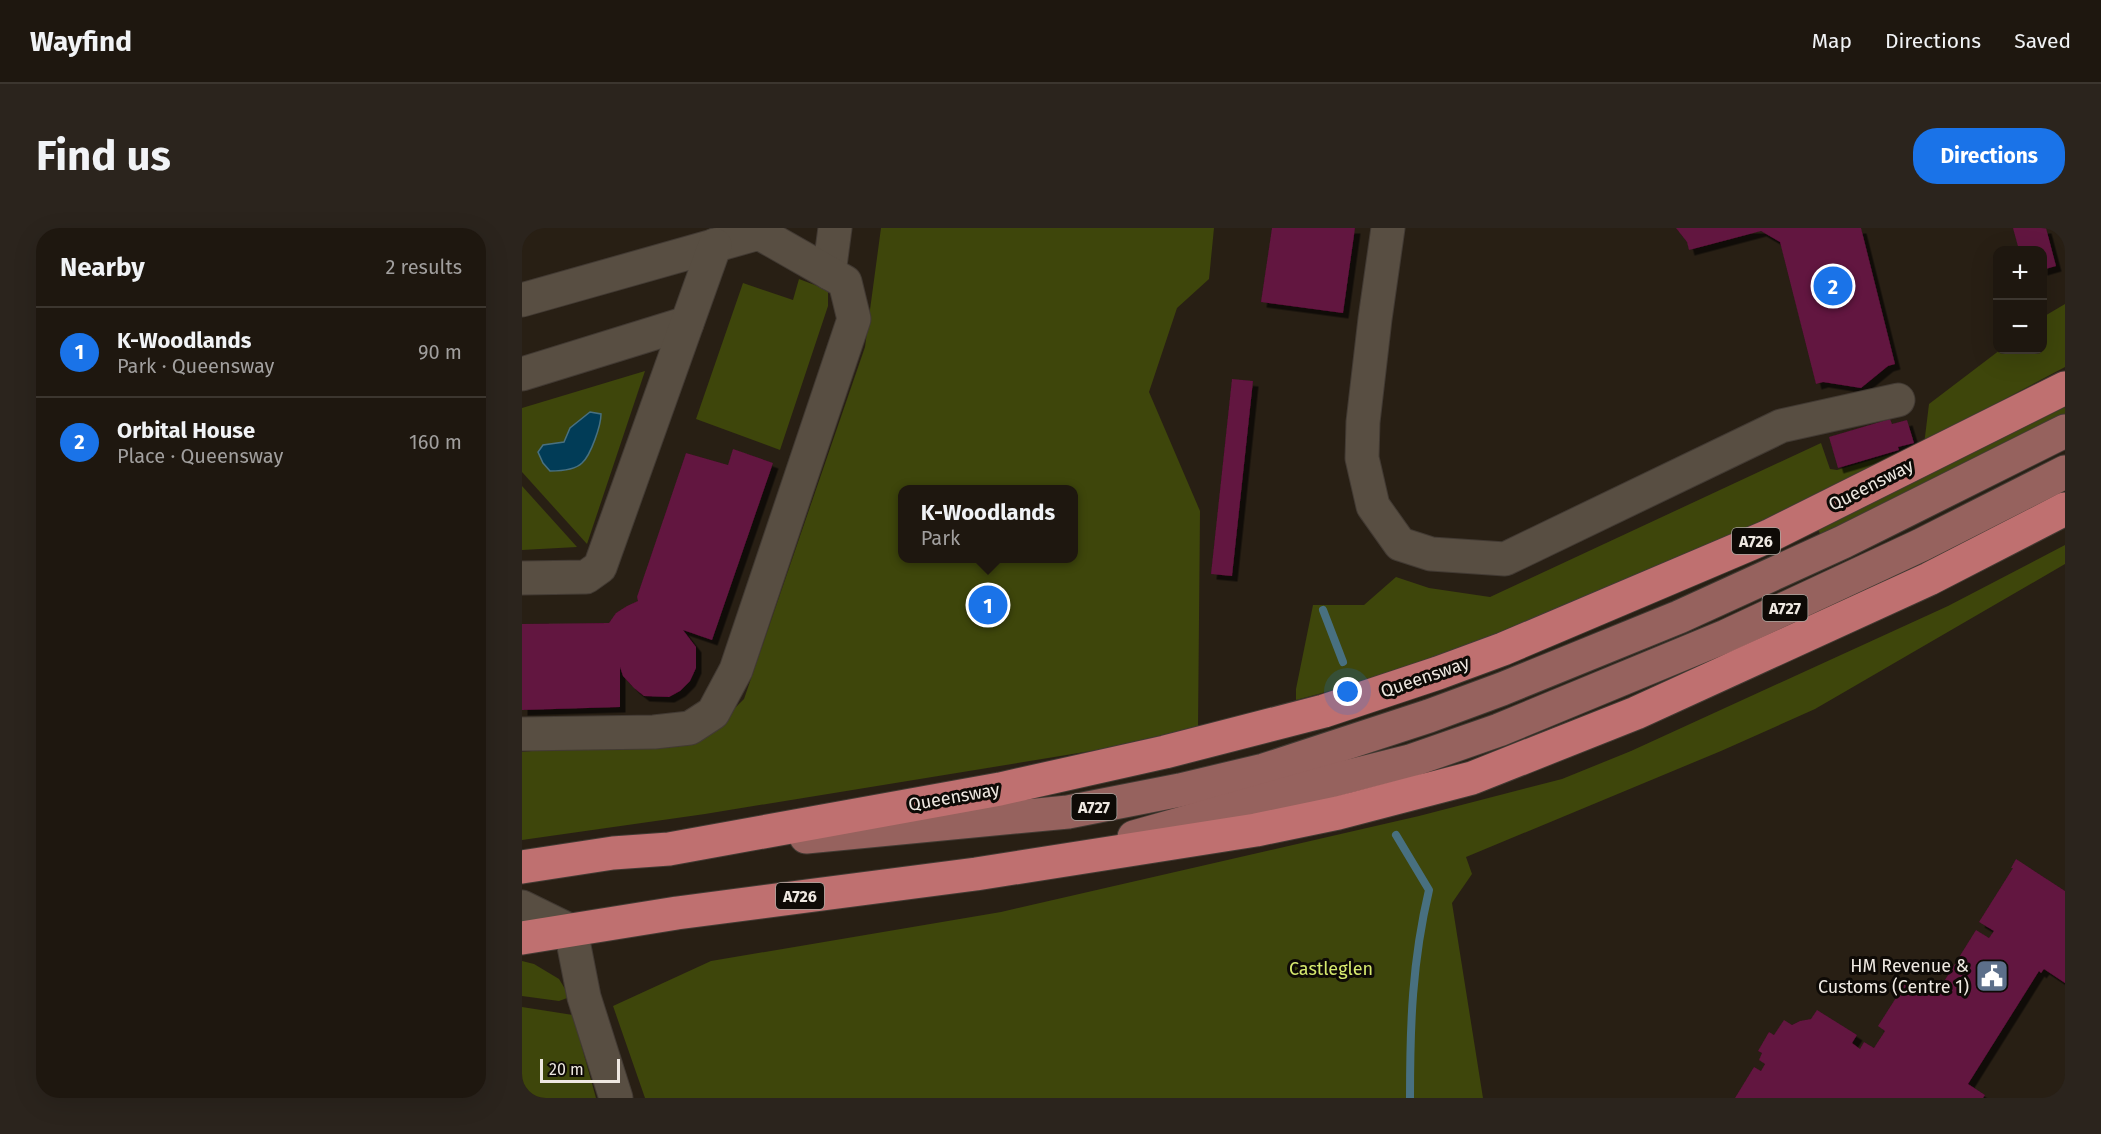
<!DOCTYPE html>
<meta charset="utf-8">
<style>
:root{--surface:#1e170f;--page:#2b241d;--text:#f1f3f6;--muted:#a19f9e;--line:#3c362f;--accent:#1a73e8}
body{margin:0;font-family:"Fira Sans",sans-serif;background:var(--page);color:var(--text)}
.controls{position:absolute;right:18px;top:18px;display:grid;overflow:hidden;border-radius:12px;box-shadow:0 6px 24px #0002}
.controls button{width:54px;height:54px;display:grid;place-items:center;padding:0;border:0;border-bottom:2px solid var(--line);background:var(--surface);color:var(--text);font:30px sans-serif}
.scale{position:absolute;left:18px;bottom:15px;width:80px;box-sizing:border-box;padding-left:6px;border:3px solid #eee8e1;border-top:0;font-size:16px;line-height:21px;white-space:nowrap;color:#eee8e1;-webkit-text-stroke:4px #0e0a06;paint-order:stroke}
.you{position:absolute;left:826px;top:464px;width:21px;height:21px;margin:-15px;border:4px solid #fff;border-radius:50%;background:#1a73e8;box-shadow:0 0 0 9px #1a73e833}
.badge{display:grid;place-items:center;width:39px;height:39px;border-radius:50%;background:var(--accent);color:#fff;font-size:20px;font-weight:700}
.pin{position:absolute;translate:-50% -50%;border:3px solid #fff;box-shadow:0 2px 6px #0006}
.popup{position:absolute;left:376px;top:257px;width:180px;height:78px;box-sizing:border-box;display:grid;place-content:center;border-radius:12px;background:var(--surface);filter:drop-shadow(0 2px 4px #0005);font-size:20px;white-space:nowrap;color:var(--muted)}
.popup b{font-size:22px;color:var(--text)}
.popup::after{content:'';position:absolute;left:50%;top:100%;margin-left:-12px;border:12px solid transparent;border-top-color:var(--surface)}
.list{margin:0;padding:0;list-style:none}
h2{display:flex;justify-content:space-between;align-items:center;height:78px;margin:0;padding:0 24px;font-size:26px}
h2 small{font-size:20px;font-weight:400;color:var(--muted)}
.list li{display:grid;grid-template-columns:39px 1fr auto;gap:18px;align-items:center;box-sizing:border-box;height:90px;padding:0 24px;border-top:2px solid var(--line)}
.list b{display:block;font-size:22px;white-space:nowrap}
.list p{margin:0;font-size:20px;white-space:nowrap;color:var(--muted)}
.list em{font-size:20px;font-style:normal;color:var(--muted)}
.map{position:relative;flex:none;width:1543px;height:870px;overflow:hidden;border-radius:24px}
header{display:flex;align-items:center;gap:36px;box-sizing:border-box;height:84px;padding:0 30px;background:var(--surface);border-bottom:2px solid var(--line)}
header strong{font-size:28px}
nav{display:flex;gap:33px;margin-inline-start:auto;font-size:21px}
.intro{display:flex;align-items:center;justify-content:space-between;box-sizing:border-box;height:144px;padding:0 36px}
h1{margin:0;font-size:42px}
.button{padding:15px 27px;border-radius:24px;background:var(--accent);color:#fff;font-size:21px;font-weight:700}
main{display:flex;gap:36px;padding:0 36px}
aside{flex:1;background:var(--surface);border-radius:24px;box-shadow:0 6px 24px #0002}
.map>svg:first-child{display:block}
.green{fill:#3e460b;fill-rule:evenodd}
.water{fill:#013c57;stroke:#487080;stroke-width:1.5}
.lines{fill:none;stroke-linecap:round;stroke-linejoin:round}
.stream{stroke:#487080;stroke-width:8}
.building{fill:#621340;filter:url(#shadow)}
.minor-casing{stroke:#423a33;stroke-width:35}
.major-casing{stroke:#423a33;stroke-width:35}
.highway-casing{stroke:#423a33;stroke-width:35}
.minor{stroke:#584e42;stroke-width:33}
.major{stroke:#96625e;stroke-width:33}
.highway{stroke:#bf7070;stroke-width:33}
.labels{text-anchor:middle;stroke-width:6;stroke-linejoin:round;paint-order:stroke}
.shield{fill:#0e0a06;stroke:#aba59f;stroke-width:1.5}
.shield-label{font-size:16px;font-weight:bold;fill:#eee8e1}
.street-label{font-size:18px;fill:#eee8e1;stroke:#0e0a06}
.poi-label{font-size:18px;fill:#eee8e1;stroke:#0e0a06;text-anchor:end}
.park-label{font-size:18px;fill:#d7ea6f;stroke:#0e0a06}
</style>
<header>
<strong>Wayfind</strong>
<nav><a>Map</a><a>Directions</a><a>Saved</a></nav>
</header>
<div class="intro"><h1>Find us</h1><a class="button">Directions</a></div>
<main>
<aside>
<h2>Nearby<small>2 results</small></h2>
<ul class="list">
<li><span class="badge">1</span><div><b>K-Woodlands</b><p>Park · Queensway</p></div><em>90 m</em></li>
<li><span class="badge">2</span><div><b>Orbital House</b><p>Place · Queensway</p></div><em>160 m</em></li>
</ul>
</aside>
<div class="map">
<svg width="1543" height="870" viewBox="0 0 1543 870">
<defs>
<filter id="shadow"><feDropShadow dx="5.5" dy="5.5" stdDeviation="0" flood-color="#0009"/></filter>
</defs>
<rect width="100%" height="100%" fill="#281f14"/>
<g class="green">
<path d="M359 0H692L687 51 655 80 627 164 678 283 676 499 575 522 183 586 0 612V524L60 518 194 499 222 471 343 119ZM380 262H552V330H380Z"/>
<polygon points="277,51 306,62 306,78 258,222 174,191 221,55 271,72"/>
<polygon points="1543,76 1543,139 1445,191 1402,217 1222,306 919,433 774,472 774,461 791,377 842,377 874,349 907,360 968,369 1299,215 1308,241 1315,242 1402,217 1407,176 1478,122 1520,122 1521,89"/>
<polygon points="123,143 65,316 0,244 0,180"/>
<polygon points="1543,173 1543,186 1349,283 1298,306 1296,300"/>
<polygon points="0,258 55,319 0,322"/>
<polygon points="1543,317 1543,336 1293,481 1199,523 944,629 950,646 930,675 961,870 123,870 91,778 189,733 479,684 897,588 1040,551 1109,523 1426,378"/>
<polygon points="0,733 12,736 37,751 48,769 37,773 0,768"/>
<polygon points="0,779 51,787 74,870 0,870"/>
</g>
<path class="water" d="M68 184 79 186C79 197 69 227 60 235 53 242 37 243 28 243L21 235 16 224 21 217 42 214 48 200Z"/>
<g class="lines">
<g class="stream">
<polyline points="801,382 821,434"/>
<path d="M874 607 907 662C890 734 888 797 888 870"/>
</g>
</g>
<g class="building">
<polygon points="750,0 833,0 821,85 739,74"/>
<polygon points="1154,0 1339,0 1373,136 1366,138 1339,160 1301,154 1294,156 1258,14 1239,3 1167,22 1165,14"/>
<polygon points="1491,0 1524,0 1534,38 1520,42 1520,22 1497,22"/>
<polygon points="710,151 731,153 710,348 689,346"/>
<polygon points="1368,191 1370,196 1385,192 1392,215 1376,219 1377,222 1316,240 1307,209"/>
<polygon points="211,221 251,235 190,412 161,402 174,419 174,440 168,453 158,463 147,469 122,468 112,460 101,448 98,439 98,479 0,482 0,396 87,395 94,385 105,378 116,373 115,369 164,225 206,237"/>
<polygon points="1494,631 1543,663 1543,755 1522,741 1519,745 1517,743 1446,856 1463,867 1461,870 1213,870 1232,839 1239,843 1243,836 1237,832 1240,825 1236,823 1247,804 1252,807 1262,792 1270,797 1278,793 1289,791 1295,782 1335,807 1330,815 1338,821 1342,814 1352,820 1363,803 1356,798 1386,751 1413,768 1454,702 1467,710 1472,703 1457,694 1491,640 1489,640"/>
</g>
<g class="lines">
<g class="minor-casing">
<g id="minor">
<polyline points="866,0 853,91 841,194 840,230 851,278 878,316 909,326 983,331 1259,198 1376,172"/>
<polyline points="307,45 313,0"/>
<polyline points="0,72 237,5 323,54 332,91 214,442 191,485 168,500 132,504 0,506"/>
<polyline points="0,146 165,95"/>
<polyline points="0,350 64,349 78,339 193,17"/>
<polyline points="0,679 49,703 62,769 94,870"/>
</g>
</g>
<g class="major-casing">
<g id="major">
<polyline points="284,609 546,584 658,562 742,542 907,488 980,461 1157,389 1321,314 1543,203"/>
<polyline points="612,609 824,549 888,533 977,502 1204,408 1399,317 1543,244"/>
</g>
</g>
<g class="highway-casing">
<g id="highway">
<polyline points="0,639 91,625 147,621 478,561 643,524 802,483 916,445 981,421 1247,308 1543,160"/>
<polyline points="0,710 155,685 454,646 734,602 816,585 950,550 1114,485 1407,351 1543,281"/>
</g>
</g>
<use href="#minor" class="minor"/>
<use href="#major" class="major"/>
<use href="#highway" class="highway"/>
</g>
<defs>
<g id="civic-square" transform="scale(1.725)"><rect x="-9" y="-9" width="18" height="18" rx="4" fill="#5c6f8a" stroke="#0e0a06"/><path d="M-.6-6.5H3V-4.5H.6V-3L4-1V1h2V6H-6V1h2V-1L-.6-3ZM-1.2 2.5V6h2.4V2.5Z" fill="#fff"/></g>
</defs>
<g fill-rule="evenodd">
<use href="#civic-square" x="1470" y="748"/>
</g>
<g class="labels">
<g class="shield">
<rect x="1210" y="300" width="48" height="26" rx="4.5"/>
<rect x="1240.5" y="367" width="45" height="26" rx="4.5"/>
<rect x="549.5" y="566" width="45" height="26" rx="4.5"/>
<rect x="254" y="655" width="48" height="26" rx="4.5"/>
</g>
<g class="shield-label">
<text x="1234" y="319">A726</text>
<text x="1263" y="386">A727</text>
<text x="572" y="585">A727</text>
<text x="278" y="674">A726</text>
</g>
<g class="street-label">
<text transform="translate(1349 257) rotate(-27)" y="6">Queensway</text>
<text transform="translate(903 449) rotate(-19)" y="6">Queensway</text>
<text transform="translate(432 569) rotate(-10)" y="6">Queensway</text>
</g>
<g class="poi-label">
<text x="1447" y="744">HM Revenue &amp;<tspan x="1447" dy="21">Customs (Centre 1)</tspan></text>
</g>
<g class="park-label">
<text x="809" y="747">Castleglen</text>
</g>
</g>
</svg>
<div class="controls">
<button>+</button>
<button>−</button>
</div>
<div class="scale">20 m</div>
<div class="you"></div>
<div class="pin badge" style="left:466px;top:377px">1</div>
<div class="popup"><b>K-Woodlands</b>Park</div>
<div class="pin badge" style="left:1311px;top:58px">2</div>
</div>
</main>
